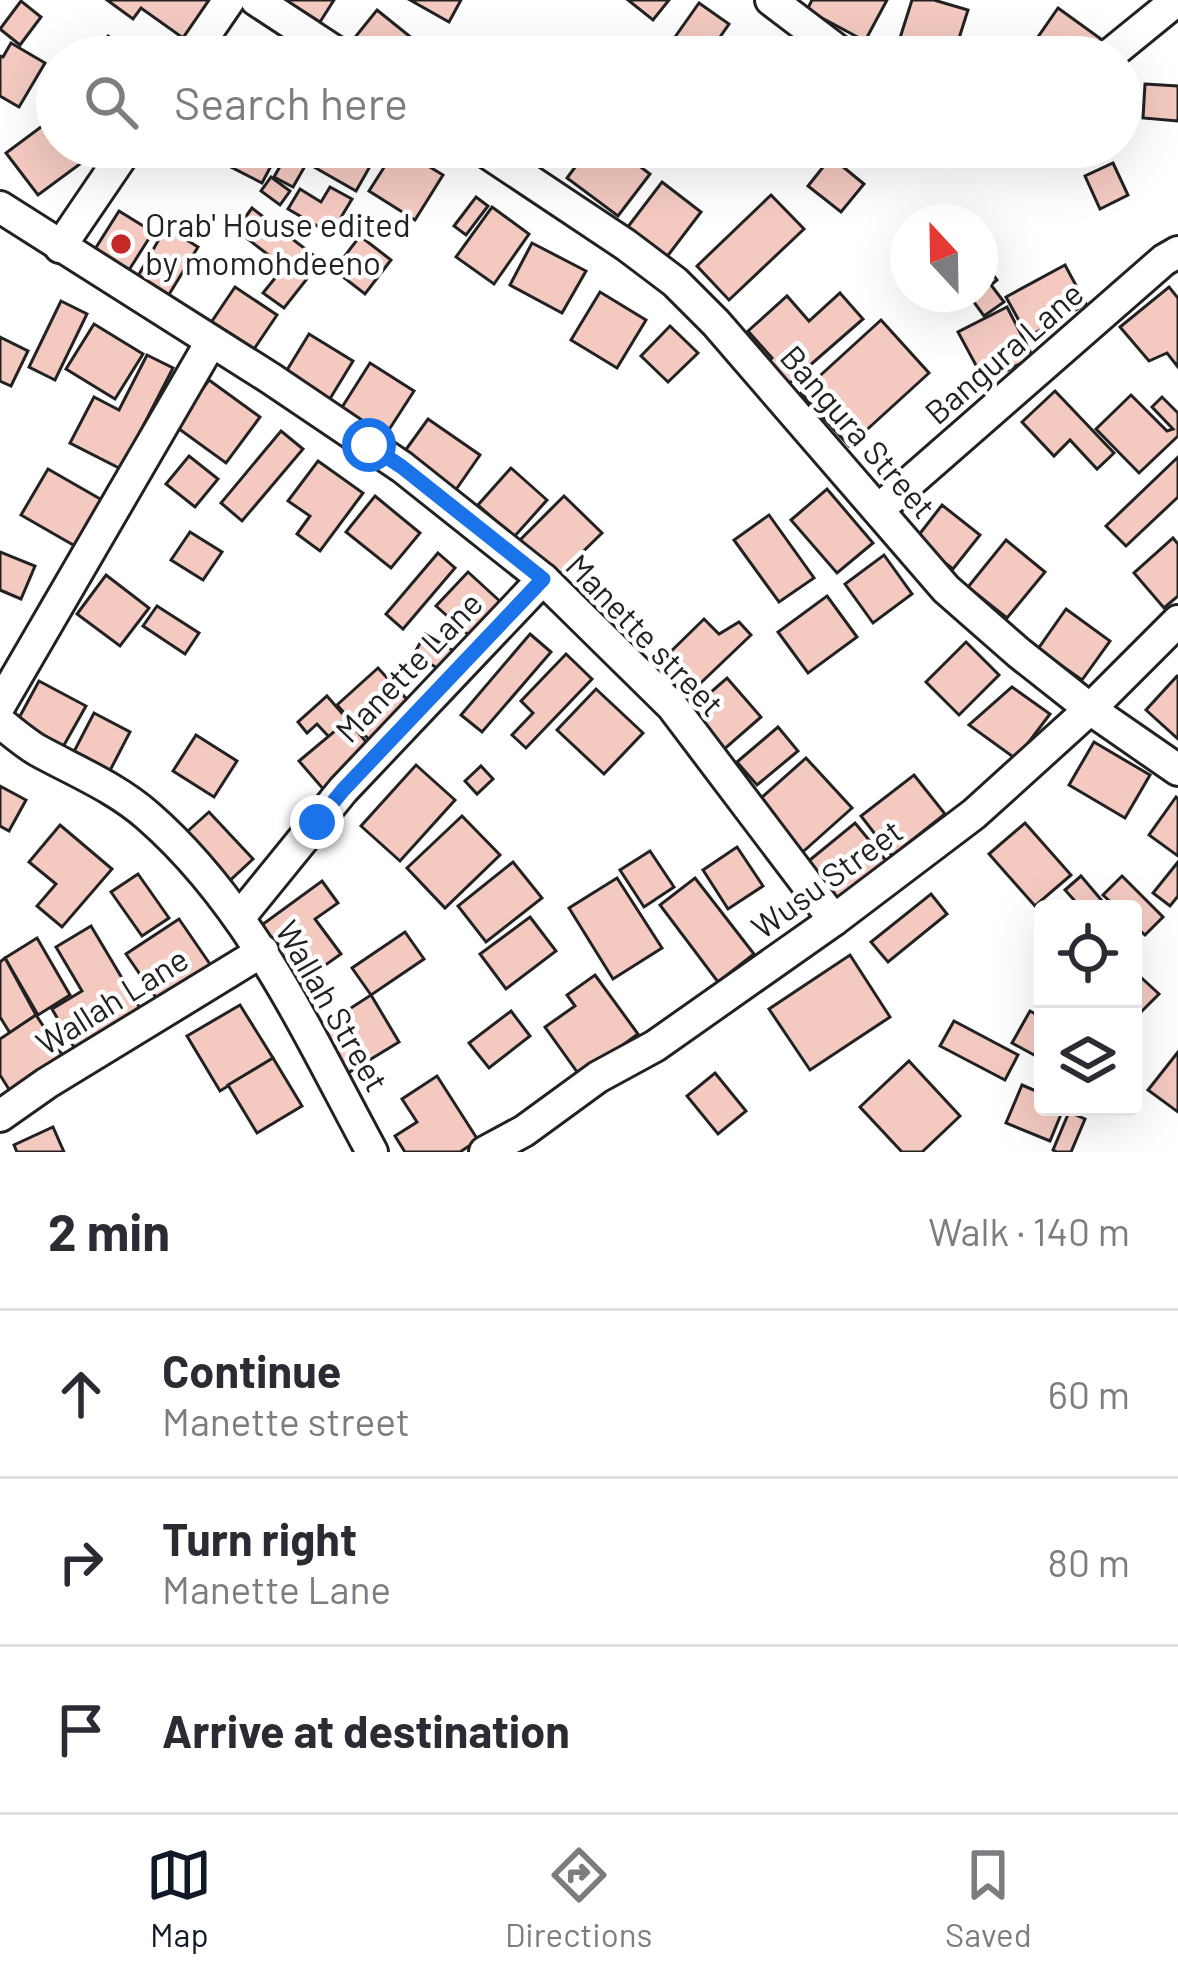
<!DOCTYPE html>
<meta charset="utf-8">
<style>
:root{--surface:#fff;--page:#f2f2f3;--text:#2b2b33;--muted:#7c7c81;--line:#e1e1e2;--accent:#111827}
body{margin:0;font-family:Barlow,sans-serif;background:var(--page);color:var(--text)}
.controls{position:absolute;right:36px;bottom:36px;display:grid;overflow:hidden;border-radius:12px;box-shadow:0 12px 48px #0002}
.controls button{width:108px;height:108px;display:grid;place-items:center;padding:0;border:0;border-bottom:3px solid var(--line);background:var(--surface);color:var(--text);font:60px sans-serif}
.compass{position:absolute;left:890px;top:204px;width:108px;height:108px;border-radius:50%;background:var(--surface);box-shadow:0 12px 48px #0002;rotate:338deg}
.stop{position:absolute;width:36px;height:36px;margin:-27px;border:9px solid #1a73e8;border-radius:50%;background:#fff}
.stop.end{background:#1a73e8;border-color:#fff;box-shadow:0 3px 12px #0008}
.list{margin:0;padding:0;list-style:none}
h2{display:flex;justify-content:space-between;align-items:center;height:156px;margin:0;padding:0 48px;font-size:51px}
h2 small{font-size:39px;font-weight:400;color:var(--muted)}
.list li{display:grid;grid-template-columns:78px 1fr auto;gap:36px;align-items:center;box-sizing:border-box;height:168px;padding:0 48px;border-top:3px solid var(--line)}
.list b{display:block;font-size:45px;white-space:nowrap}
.list p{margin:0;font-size:39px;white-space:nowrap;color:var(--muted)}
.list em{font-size:39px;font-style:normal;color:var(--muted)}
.icon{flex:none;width:66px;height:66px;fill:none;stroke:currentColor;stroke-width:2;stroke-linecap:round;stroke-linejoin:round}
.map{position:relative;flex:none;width:1178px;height:1152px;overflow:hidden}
.search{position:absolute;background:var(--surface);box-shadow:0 12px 48px #0002;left:36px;right:36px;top:36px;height:132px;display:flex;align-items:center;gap:30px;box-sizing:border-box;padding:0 42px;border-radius:66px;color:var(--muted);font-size:45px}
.sheet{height:660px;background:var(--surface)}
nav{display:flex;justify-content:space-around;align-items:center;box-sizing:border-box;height:168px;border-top:3px solid var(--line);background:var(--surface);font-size:33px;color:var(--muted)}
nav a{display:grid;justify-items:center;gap:6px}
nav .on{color:var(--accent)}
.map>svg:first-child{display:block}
.building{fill:#f3c9c0;stroke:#222;stroke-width:3}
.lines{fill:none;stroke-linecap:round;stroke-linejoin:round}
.minor-casing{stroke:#222;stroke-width:36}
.minor{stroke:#fff;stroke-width:30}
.route{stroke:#1a73e8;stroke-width:15}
.poi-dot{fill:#c62828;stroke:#fff;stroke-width:4.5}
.labels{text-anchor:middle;stroke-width:9;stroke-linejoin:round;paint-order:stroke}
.poi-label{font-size:33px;fill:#222;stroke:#fff;text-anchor:start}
.street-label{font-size:33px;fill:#222;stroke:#fff}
</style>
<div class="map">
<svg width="1178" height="1152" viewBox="0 0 1178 1152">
<rect width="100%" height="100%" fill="#fff"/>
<g class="building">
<polygon points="107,0 211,0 183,38 141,8 133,19"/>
<polygon points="285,0 334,0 320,22"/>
<polygon points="410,0 461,0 449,22"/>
<polygon points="628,0 669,0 653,20"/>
<polygon points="812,0 887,0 865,41 807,10"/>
<polygon points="912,0 934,0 968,10 953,57 894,57"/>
<polygon points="21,1 41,17 20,45 0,29"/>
<polygon points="699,3 729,24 706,57 675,37"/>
<polygon points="1058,8 1101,39 1088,57 1066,57 1038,37"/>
<polygon points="377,10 423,47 416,57 372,57 352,41"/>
<polygon points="108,36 140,57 94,57"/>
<polygon points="11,43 45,63 19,107 0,96 0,56 3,57"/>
<polygon points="1145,84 1178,86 1178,121 1143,118"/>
<polygon points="57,115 57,147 103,147 38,195 6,153"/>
<polygon points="242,147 281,147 262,183 231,167"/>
<polygon points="291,147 316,147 293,187 274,177"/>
<polygon points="326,147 381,147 356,191 314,167"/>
<polygon points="397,147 443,175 415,220 369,191"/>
<polygon points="590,147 614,147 650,174 618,216 567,178"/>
<polygon points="831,157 864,184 841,212 808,186"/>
<polygon points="1113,163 1128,195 1100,209 1085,176"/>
<polygon points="271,177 290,191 280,205 261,191"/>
<polygon points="662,182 701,212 666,258 627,228"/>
<polygon points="330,187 352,199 331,234 288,209 300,189 321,202"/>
<polygon points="771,195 804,229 729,300 697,266"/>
<polygon points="476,197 488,206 466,235 454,226"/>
<polygon points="492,207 529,234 494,284 456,257"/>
<polygon points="252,208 321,261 284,308 263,293 284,267 236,230"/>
<polygon points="119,211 153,232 124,278 90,257"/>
<polygon points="166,227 198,247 165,301 134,283"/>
<polygon points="360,236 391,260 365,294 334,270"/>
<polygon points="532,243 586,271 562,313 510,285"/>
<polygon points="1065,265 1086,304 1028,337 1006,297"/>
<polygon points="980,272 984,277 991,272 997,280 991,285 1004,302 984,316 968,294 980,294"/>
<polygon points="235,287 277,315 250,355 208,327"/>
<polygon points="1169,287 1178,298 1178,367 1167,353 1149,361 1120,327"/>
<polygon points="600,292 646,320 617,368 571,340"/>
<polygon points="840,293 863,319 784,388 764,366 772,358 748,331 787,296 809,321"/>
<polygon points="61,301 87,314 55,380 29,367"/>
<polygon points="1007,307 1033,357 985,382 958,332"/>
<polygon points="881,320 929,373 849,446 801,393"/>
<polygon points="94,324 143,354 115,399 66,369"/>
<polygon points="670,326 698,353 668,382 641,356"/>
<polygon points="309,334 353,361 328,402 284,375"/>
<polygon points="0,337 28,351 11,386 0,381"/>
<polygon points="147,355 173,368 121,469 70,443 94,397 119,410"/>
<polygon points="370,363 414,391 383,439 339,412"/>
<polygon points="209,380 260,417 226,463 175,426"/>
<polygon points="1055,391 1114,453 1097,469 1070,440 1054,456 1022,422"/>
<polygon points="1131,395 1167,431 1173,429 1152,407 1162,397 1178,413 1178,436 1139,473 1096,429"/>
<polygon points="428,419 480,455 455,491 402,455"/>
<polygon points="281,431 303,449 242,521 221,503"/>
<polygon points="189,456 218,479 195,507 166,484"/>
<polygon points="1178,457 1178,497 1126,546 1106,526"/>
<polygon points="318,461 363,493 320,551 297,534 310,516 288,501"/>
<polygon points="511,468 547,500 514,537 478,505"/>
<polygon points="48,469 102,500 75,546 21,515"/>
<polygon points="827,489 873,543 837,573 791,520"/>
<polygon points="375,496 420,533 391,568 346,532"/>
<polygon points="564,496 602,533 556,578 519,541"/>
<polygon points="942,505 980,535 953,569 915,540"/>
<polygon points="769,515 814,578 779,602 734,540"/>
<polygon points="190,532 222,552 203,580 171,560"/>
<polygon points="1173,538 1178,544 1178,596 1164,608 1134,573"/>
<polygon points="1006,540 1045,572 1007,618 968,587"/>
<polygon points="0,552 35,566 21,599 0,590"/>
<polygon points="438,553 455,568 403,629 386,614"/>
<polygon points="884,555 912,594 873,623 845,584"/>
<polygon points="468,572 503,604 472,638 436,606"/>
<polygon points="106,575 149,608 120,646 77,614"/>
<polygon points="827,596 857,637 808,673 778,632"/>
<polygon points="157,606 199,633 185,654 143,626"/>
<polygon points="1066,609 1110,641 1082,680 1038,649"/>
<polygon points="704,619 719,634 739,622 751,635 686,697 656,666"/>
<polygon points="425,634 459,654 447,674 414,654"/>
<polygon points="530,634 551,652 482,732 461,715"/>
<polygon points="966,642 999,675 959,715 926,682"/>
<polygon points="566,654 592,679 526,748 512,735 533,713 521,701"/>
<polygon points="378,668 414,707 373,744 337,705"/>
<polygon points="1177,676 1178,676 1178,739 1146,710"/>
<polygon points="727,678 761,717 721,752 687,713"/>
<polygon points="39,681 86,706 59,754 13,729"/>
<polygon points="1012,687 1050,714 1016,759 969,725"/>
<polygon points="596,689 643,733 604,774 557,730"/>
<polygon points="327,696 348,720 329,737 317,724 307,733 298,722"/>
<polygon points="94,713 130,732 104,782 68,763"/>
<polygon points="348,720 372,749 324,790 299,761"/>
<polygon points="778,727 798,751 757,785 737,762"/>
<polygon points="196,735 237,761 214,797 173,771"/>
<polygon points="1094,742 1150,775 1125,818 1069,785"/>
<polygon points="806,758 852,808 796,858 750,808"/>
<polygon points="416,765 455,800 400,861 361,826"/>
<polygon points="481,766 493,779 477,794 465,781"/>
<polygon points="914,775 945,814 892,856 861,816"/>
<polygon points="0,786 26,800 9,831 0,826"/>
<polygon points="1176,797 1178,799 1178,856 1149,835"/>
<polygon points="209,812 253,859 224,886 180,838"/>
<polygon points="462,816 500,855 445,908 407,868"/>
<polygon points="855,823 888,863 838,903 805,864"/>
<polygon points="1025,823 1071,875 1035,906 989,854"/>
<polygon points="60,825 112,869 62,927 37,906 56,884 29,862"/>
<polygon points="737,847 763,886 728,909 703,870"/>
<polygon points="650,851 674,887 644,907 620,870"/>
<polygon points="513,862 542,898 486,942 458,906"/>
<polygon points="1178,862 1178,896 1170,906 1153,893"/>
<polygon points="138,874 169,918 142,936 111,892"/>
<polygon points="1081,876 1109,909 1082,909 1065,890"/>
<polygon points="1122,876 1163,917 1145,935 1133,924 1133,909 1118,909 1103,895"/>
<polygon points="617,878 662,948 613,979 569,908"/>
<polygon points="695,878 754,954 718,982 660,905"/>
<polygon points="322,881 338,903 315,919 341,954 300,983 259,927"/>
<polygon points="931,894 947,914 888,962 871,942"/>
<polygon points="530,917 556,951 506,989 480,954"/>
<polygon points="179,919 212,967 159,1002 126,954"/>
<polygon points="91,926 141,1010 75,1049 52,1009 82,991 56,947"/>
<polygon points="405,932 424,959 371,995 352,968"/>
<polygon points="37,938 70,995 38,1015 5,958"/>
<polygon points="850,955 890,1017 810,1070 769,1009"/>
<polygon points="5,958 36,1015 10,1033 0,1017 0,962"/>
<polygon points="1133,970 1159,994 1138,1015 1133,1010"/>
<polygon points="595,975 638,1034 580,1076 545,1027 575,1006 567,995"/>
<polygon points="371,995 399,1042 348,1073 320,1028"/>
<polygon points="240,1005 273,1058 220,1091 187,1036"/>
<polygon points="511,1011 530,1036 489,1068 469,1043"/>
<polygon points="1030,1011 1043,1018 1043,1043 1036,1056 1012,1043"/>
<polygon points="36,1015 63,1056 10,1091 0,1075 0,1039"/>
<polygon points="954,1021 1018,1055 1005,1080 940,1046"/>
<polygon points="1178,1052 1178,1112 1148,1090"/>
<polygon points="273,1058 302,1106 257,1133 228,1085"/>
<polygon points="909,1061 960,1116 922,1152 902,1152 860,1107"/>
<polygon points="715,1073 746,1111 718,1134 687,1096"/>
<polygon points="437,1076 478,1140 460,1152 405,1152 395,1136 417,1122 402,1099"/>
<polygon points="1022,1085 1043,1094 1043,1107 1064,1107 1050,1141 1006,1123"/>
<polygon points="1069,1112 1085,1119 1071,1152 1057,1152 1053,1150"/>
<polygon points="53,1127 64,1152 17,1152 14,1145"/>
</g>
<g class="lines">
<g class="minor-casing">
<g id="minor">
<polyline points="256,0 343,57"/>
<polyline points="771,0 846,57"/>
<polyline points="190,57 229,0"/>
<polyline points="1107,57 1177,0"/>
<polyline points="479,147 626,245 675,282 716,323 946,589 1019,653 1090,709 1178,770"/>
<polyline points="0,207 270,378 402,467 543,579 672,706 834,920"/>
<polyline points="60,247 128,147"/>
<polyline points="878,510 1164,260 1178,252"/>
<polyline points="0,705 211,342"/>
<path d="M0 722C12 732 24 742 37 750 75 771 115 787 148 816 251 906 308 1034 372 1152"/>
<polyline points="239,918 343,790 543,579"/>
<polyline points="0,1116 47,1083 263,951"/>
<polyline points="485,1152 524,1131 598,1077 655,1046 834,920 974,814 1090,709 1178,621"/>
</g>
</g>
<use href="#minor" class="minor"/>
</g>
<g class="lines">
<polyline class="route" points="317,822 343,790 543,579 402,467 369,445"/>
</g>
<circle class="poi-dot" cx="121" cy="244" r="12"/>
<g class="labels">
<g class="poi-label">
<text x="145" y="237">Orab' House edited<tspan x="145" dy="38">by momohdeeno</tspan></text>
</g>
<g class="street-label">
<text transform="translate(1004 353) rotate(-41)" y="12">Bangura Lane</text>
<text transform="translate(858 432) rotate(49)" y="12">Bangura Street</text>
<text transform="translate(645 635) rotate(46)" y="12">Manette street</text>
<text transform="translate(409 667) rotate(-46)" y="12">Manette Lane</text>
<text transform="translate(827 879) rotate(-36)" y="12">Wusu Street</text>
<text transform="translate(112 1001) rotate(-32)" y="12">Wallah Lane</text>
<text transform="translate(332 1006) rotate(60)" y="12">Wallah Street</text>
</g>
</g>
</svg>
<div class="controls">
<button><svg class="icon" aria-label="locate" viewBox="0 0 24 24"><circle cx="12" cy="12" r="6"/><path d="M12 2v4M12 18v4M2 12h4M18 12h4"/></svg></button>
<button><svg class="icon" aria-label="layers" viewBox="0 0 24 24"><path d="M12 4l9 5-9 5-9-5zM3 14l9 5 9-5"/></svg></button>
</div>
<svg class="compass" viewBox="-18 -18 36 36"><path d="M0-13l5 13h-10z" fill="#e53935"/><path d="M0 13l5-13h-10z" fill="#7c7c81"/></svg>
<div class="stop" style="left:369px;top:445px"></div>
<div class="stop end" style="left:317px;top:822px"></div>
<div class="search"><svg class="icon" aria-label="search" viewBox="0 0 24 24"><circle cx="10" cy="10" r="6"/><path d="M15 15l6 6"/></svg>Search here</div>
</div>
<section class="sheet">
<h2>2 min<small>Walk · 140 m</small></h2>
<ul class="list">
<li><svg class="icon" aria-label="ahead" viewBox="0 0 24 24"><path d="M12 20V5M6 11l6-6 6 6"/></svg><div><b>Continue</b><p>Manette street</p></div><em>60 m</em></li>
<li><svg class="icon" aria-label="right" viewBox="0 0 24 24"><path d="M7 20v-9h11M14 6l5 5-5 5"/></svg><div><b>Turn right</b><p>Manette Lane</p></div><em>80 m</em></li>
<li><svg class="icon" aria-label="arrive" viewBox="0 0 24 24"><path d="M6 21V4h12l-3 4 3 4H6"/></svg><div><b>Arrive at destination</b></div></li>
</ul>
</section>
<nav>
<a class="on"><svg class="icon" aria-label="map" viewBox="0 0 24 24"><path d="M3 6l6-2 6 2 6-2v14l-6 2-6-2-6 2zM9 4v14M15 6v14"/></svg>Map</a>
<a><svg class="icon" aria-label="directions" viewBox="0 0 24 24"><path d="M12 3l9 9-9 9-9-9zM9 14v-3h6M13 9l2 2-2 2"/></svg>Directions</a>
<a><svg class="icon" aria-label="saved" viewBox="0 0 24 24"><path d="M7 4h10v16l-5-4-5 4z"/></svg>Saved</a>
</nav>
